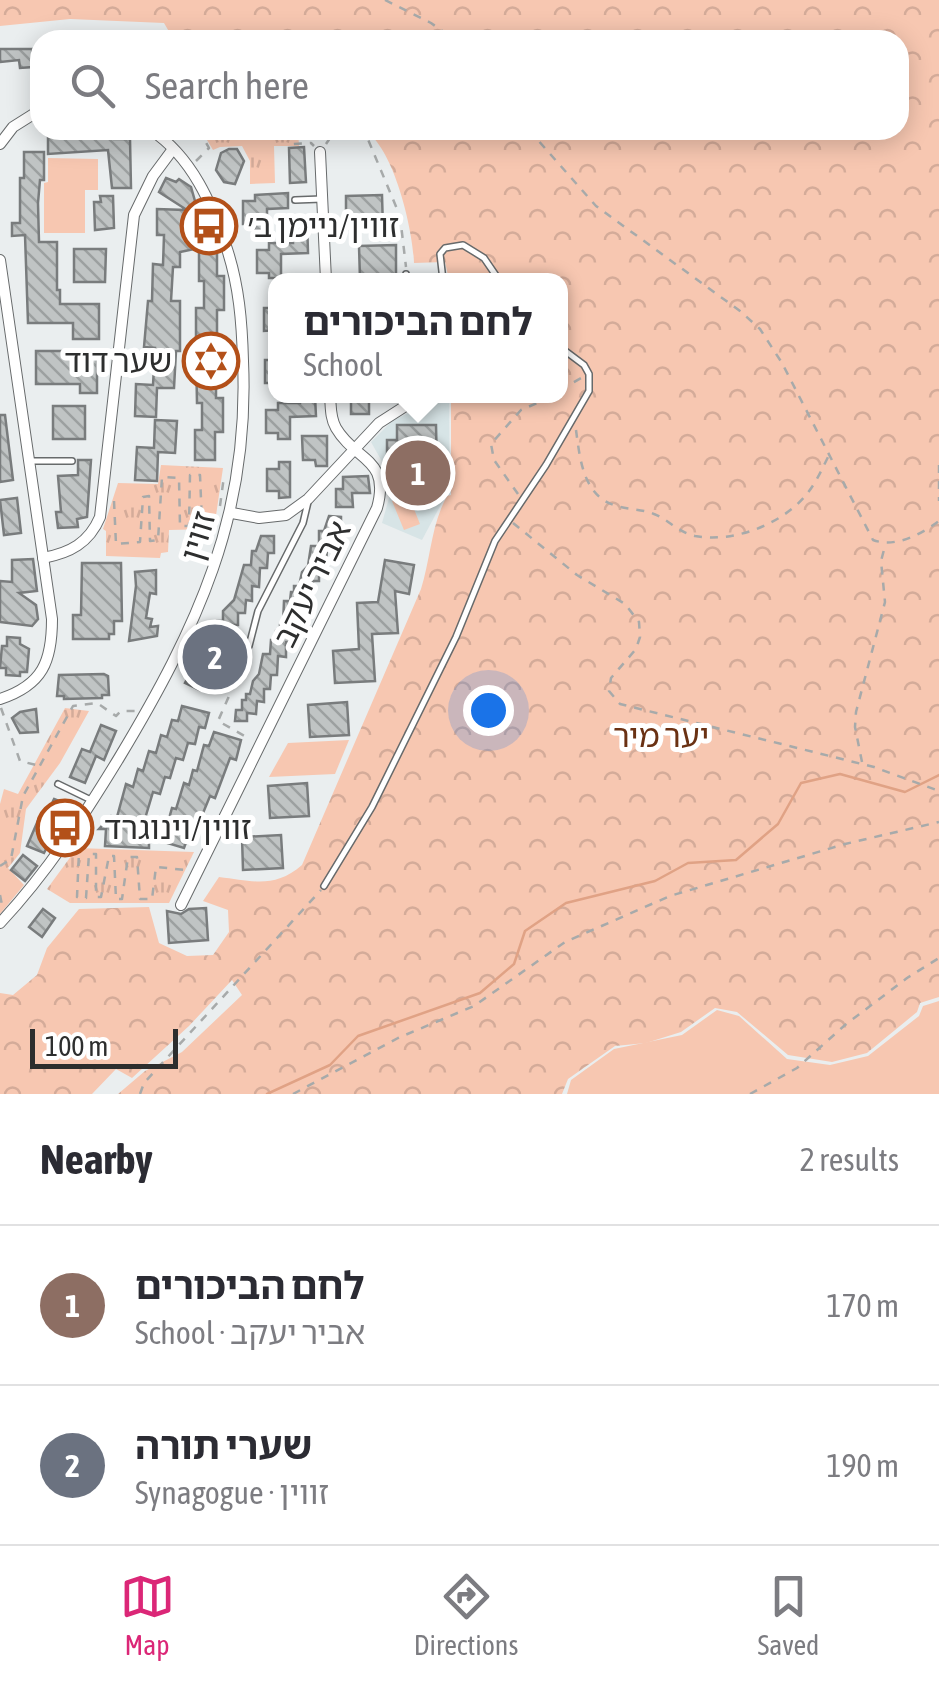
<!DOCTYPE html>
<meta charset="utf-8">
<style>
:root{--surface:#fff;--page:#f7f7f7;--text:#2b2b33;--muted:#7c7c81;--line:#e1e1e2;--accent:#db2777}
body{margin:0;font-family:"Asap Condensed","Noto Sans Hebrew",sans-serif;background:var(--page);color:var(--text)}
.scale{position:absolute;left:30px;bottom:25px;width:148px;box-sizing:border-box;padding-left:10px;border:5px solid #2d2e2e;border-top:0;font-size:28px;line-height:35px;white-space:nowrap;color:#2d2e2e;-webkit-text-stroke:8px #fff;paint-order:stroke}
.you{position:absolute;left:488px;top:710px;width:35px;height:35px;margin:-25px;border:8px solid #fff;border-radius:50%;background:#1a73e8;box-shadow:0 0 0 15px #1a73e833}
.badge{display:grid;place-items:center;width:65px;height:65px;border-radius:50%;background:var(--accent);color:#fff;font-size:32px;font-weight:700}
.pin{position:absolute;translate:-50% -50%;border:5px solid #fff;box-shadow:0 2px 10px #0006}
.popup{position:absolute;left:268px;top:273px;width:300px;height:130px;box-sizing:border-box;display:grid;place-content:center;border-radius:20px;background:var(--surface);filter:drop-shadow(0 2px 8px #0005);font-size:32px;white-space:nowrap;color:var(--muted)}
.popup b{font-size:38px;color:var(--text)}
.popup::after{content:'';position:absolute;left:50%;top:100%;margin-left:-20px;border:20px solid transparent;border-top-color:var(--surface)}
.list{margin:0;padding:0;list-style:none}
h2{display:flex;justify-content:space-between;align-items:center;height:130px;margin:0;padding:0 40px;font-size:42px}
h2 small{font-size:32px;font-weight:400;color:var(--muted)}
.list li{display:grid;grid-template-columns:65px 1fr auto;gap:30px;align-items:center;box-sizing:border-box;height:160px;padding:0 40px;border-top:2px solid var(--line)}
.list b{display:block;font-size:38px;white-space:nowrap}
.list p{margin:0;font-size:32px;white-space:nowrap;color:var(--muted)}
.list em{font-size:32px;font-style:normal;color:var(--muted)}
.icon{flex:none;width:55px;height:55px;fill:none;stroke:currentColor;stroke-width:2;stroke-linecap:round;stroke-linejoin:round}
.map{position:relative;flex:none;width:939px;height:1094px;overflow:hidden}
.search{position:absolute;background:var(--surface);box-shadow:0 5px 25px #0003;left:30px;right:30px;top:30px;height:110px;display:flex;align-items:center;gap:25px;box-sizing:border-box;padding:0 35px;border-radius:30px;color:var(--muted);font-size:38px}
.sheet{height:450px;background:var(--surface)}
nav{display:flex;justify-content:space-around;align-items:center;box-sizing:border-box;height:140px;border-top:2px solid var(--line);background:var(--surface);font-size:28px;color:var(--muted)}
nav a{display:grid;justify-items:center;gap:5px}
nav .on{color:var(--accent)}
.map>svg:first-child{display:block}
.built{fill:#d7e4e6}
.green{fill:#f7c7b1}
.forest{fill:url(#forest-crowns)}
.park{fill:url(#park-tufts)}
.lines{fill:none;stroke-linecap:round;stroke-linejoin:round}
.stream{stroke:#e0a285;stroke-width:2.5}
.building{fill:url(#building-back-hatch);stroke:#797c7d;stroke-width:2.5}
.lane-casing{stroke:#676a6b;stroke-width:8}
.street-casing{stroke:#676a6b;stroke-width:12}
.path{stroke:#a7aaaa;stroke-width:2.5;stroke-dasharray:8 8;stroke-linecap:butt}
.lane{stroke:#fff;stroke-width:5}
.street{stroke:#fff;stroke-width:10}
.labels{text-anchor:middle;stroke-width:10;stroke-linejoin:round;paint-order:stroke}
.poi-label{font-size:32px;fill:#2d2e2e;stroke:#fff;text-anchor:start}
.street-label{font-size:32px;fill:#2d2e2e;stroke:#fff}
.park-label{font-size:32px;fill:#6a3113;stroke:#fff}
</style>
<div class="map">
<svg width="939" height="1094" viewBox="0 0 939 1094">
<defs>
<pattern id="forest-crowns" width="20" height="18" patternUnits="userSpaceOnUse" patternTransform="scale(2.5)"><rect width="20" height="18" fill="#f7c7b1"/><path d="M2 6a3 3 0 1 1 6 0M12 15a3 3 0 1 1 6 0" fill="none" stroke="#d4ab99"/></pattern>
<pattern id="park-tufts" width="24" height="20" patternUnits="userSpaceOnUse" patternTransform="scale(2.5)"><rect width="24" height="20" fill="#f7c7b1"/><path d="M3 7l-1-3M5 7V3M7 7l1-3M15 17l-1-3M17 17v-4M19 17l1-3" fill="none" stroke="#d4ab99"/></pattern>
<pattern id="building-back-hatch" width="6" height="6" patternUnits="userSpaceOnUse" patternTransform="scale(2.5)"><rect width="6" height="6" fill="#c0c4c4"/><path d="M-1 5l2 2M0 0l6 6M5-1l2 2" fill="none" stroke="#9ca0a0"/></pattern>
</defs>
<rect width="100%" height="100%" fill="#eaeeef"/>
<polygon class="built" points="440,396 449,396 450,494 446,495 422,540 382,523 391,491 384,465 371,442 391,422"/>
<g class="green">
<polygon points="48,158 98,159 98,190 85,190 85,233 44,233 44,183 48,182"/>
<polygon points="408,494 420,524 404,530 392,501"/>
<polygon points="349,740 335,774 269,777 288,743"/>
<polygon points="939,1001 939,1094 567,1094 571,1080 614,1049 682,1035 717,1010 739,1016 787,1059 830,1065 868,1056 919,1016 923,1006"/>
</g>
<path class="forest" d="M0 0H939V997L920 1003 917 1012 867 1053 832 1062 788 1055 737 1012 715 1008 681 1032 646 1043 615 1046 568 1079 562 1094H118L145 1071 182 1052 242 995 232 980 189 1026 132 1078 116 1069 92 1094H0V993L13 995 37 975 47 948 79 909 149 907 159 943 187 956 213 955 229 932 228 910 203 901 219 877C253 881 274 889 302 865L421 589C431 557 431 525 447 496L451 495V396H560V280H449L445 262 414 263C413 230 394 147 364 130H899V40H174L164 23 70 19 0 26Z"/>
<g class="park">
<polygon points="201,130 298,130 299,146 274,146 275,183 250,184 250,161 242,146 220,147 213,150"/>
<polygon points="161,465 223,468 214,529 169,530 168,552 161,553 160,558 106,556 106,531 103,529 118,483 158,484"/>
<polygon points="65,708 89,711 60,763 26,809 20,853 8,868 24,885 0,914 0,804 4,789 18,794"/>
<polygon points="77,848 194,852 169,903 70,903 47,889"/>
</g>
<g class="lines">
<polyline class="stream" points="267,1094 330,1065 358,1036 480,993 514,964 525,931 566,903 655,881 688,863 736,860 778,824 801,783 840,774 905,792 939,775"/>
</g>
<g class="building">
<polygon points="0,49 32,49 33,67 20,68 19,60 0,62"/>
<polygon points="93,130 93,134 114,134 114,139 130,139 131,188 112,188 108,150 48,154 48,131"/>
<polygon points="304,147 306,182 290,183 289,148"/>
<polygon points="229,149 237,149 244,161 235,184 224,182 216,170 221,153"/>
<polygon points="24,152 44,152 44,180 40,180 38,203 39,242 57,242 57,290 60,290 60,304 99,304 99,339 73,339 73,323 28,323 25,235 12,236 12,223 20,223 20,178 24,178"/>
<polygon points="166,178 176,182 179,179 191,187 199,215 204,213 211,229 217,253 217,276 224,276 224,310 217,310 217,351 226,351 226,370 216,370 216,398 223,398 223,432 215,432 215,460 195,460 195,430 202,430 202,403 197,403 196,352 196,308 204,308 204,281 199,281 199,248 180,252 180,267 173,267 171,301 180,301 180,351 176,351 174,388 157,388 156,417 135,416 136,384 153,385 155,348 144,347 148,301 152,301 153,264 163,265 164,235 157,235 157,209 187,210 159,192"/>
<polygon points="288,193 288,208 267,209 267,230 255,230 255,224 243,224 243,201 255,201 255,195"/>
<polygon points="382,195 383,229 346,230 346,196"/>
<polygon points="100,196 113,196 114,228 95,230 94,202 101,202"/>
<polygon points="307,218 308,253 281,254 281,278 269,278 269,273 257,273 257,250 269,250 269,243 293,243 292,219"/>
<polygon points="396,245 396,279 360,279 359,246"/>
<polygon points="74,249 106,249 105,282 74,282"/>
<polygon points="264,308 276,308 276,330 264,331"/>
<polygon points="36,351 68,351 68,358 97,358 97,393 80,393 80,384 36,384"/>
<rect x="265" y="360" width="11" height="23"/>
<polygon points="300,396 315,396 316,416 290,417 290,439 278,439 278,433 266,433 266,410 278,410 278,403 300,403"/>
<rect x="351" y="400" width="18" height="14"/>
<rect x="53" y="406" width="32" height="33"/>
<polygon points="0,415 5,415 13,480 0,482"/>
<polygon points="155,420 177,421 175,453 158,452 157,481 135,480 137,447 154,448"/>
<polygon points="397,425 436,425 437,470 426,470 427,484 395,484 395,468 387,468 387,440 397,440"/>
<polygon points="302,436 327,436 327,466 316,466 315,460 303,460"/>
<polygon points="78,460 91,460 87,517 77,519 78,527 58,528 56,512 61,512 58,476 78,475"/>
<polygon points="279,462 290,462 290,497 279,498 279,491 267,491 267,469 279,469"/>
<polygon points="368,476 370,493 352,493 353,507 336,507 336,489 343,489 343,477"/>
<polygon points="17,498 21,533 4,535 0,500"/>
<polygon points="329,516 341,517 341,533 335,533 334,548 327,548 326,567 319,566 319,581 313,581 312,593 305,593 305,605 296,605 292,642 286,642 286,657 278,656 277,675 271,675 270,689 264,689 264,702 257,701 256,714 247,713 247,721 235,721 236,710 242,710 242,700 246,700 246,694 250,694 253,681 259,674 263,654 270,654 271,640 275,640 276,631 280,631 280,625 283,625 284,601 290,601 291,592 294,592 294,586 299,586 302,572 308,566 311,546 319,546 319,531 324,531"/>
<polygon points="261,536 274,536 274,553 268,553 267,568 260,568 259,587 252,586 252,601 246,600 245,613 238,613 238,625 229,625 228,645 232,647 219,674 210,669 200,690 185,683 194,666 198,668 216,630 217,621 223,621 223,611 234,600 244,565 251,565 252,551 256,551"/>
<polygon points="33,559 37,591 19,593 36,605 38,619 32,626 0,622 0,581 12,582 12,560"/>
<polygon points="385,560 414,565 409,594 395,591 398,633 372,634 375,681 335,683 333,651 359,649 357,603 378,602"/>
<polygon points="82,563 121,563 122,621 114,621 114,634 109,634 109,639 73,639 73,615 81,615"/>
<polygon points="156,570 156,594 150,593 146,618 152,619 150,627 158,626 157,636 129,641 136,586 135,572"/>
<polygon points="7,637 20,638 20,644 29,649 27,672 20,672 20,676 6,675 6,668 0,668 2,646 7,646"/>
<polygon points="104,674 108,676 109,695 102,695 102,698 64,699 64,696 57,696 59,675"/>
<polygon points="347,702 349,735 310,737 308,705"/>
<polygon points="182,706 209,713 205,728 199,727 195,744 188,743 183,760 176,758 170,778 165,777 160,794 153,792 144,822 149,822 149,848 105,846 106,829 99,829 111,816 117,817 126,784 133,787 138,769 143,771 149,751 156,753 161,735 167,737 172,720 178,721"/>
<polygon points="36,709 38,732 20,733 12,718 20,712"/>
<polygon points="101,725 116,731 104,760 96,756 85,783 70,777 82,749 90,752"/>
<polygon points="214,732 241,740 236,760 230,758 215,798 210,796 194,835 189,834 184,848 157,840 163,820 168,822 172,808 176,809 184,783 189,785 193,770 197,771 204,745 209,746"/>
<polygon points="307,783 309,816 270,818 268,786"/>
<polygon points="54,799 69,805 44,853 27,846 39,818 44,820"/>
<polygon points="281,835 283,868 243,870 242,837"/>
<polygon points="23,855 37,866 25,881 11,870"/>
<polygon points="206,908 208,940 169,943 167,911 181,914 189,909"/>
<polygon points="43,909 55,918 42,937 29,927"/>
</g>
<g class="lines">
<g class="lane-casing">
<g id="lane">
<polyline points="295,200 322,199"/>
<polyline points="406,274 406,280"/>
<polyline points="443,280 440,254 445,248 463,245 484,258 499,280"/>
<polyline points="30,461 72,461"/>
<polyline points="249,646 258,611 303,523 308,502"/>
<polyline points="58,784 91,800"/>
<polyline points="324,886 372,807 456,637 495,541 546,465 589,391 589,374 584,365 560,347"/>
</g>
</g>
<g class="street-casing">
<g id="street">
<polyline points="0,144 13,127 40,110"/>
<polyline points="320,152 326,280"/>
<path d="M0 260 52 619C52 661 43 685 0 699"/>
<polyline points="232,513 259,518 286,515 308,499 379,423 421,396"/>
<path d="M43 558C70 553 89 543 100 517L134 215 153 176 173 149"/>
<path d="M181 905 377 508C391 458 355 461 336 428 330 418 331 406 330 396"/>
<path d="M0 923C47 873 83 817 119 758 197 628 250 516 243 361 242 322 239 286 227 249 212 204 192 157 151 130"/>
</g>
</g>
<g class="path">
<polyline points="385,0 431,23 455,40"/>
<polyline points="214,130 218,138 226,136 226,130"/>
<polyline points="241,130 241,138 248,138 248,130"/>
<polyline points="260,130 260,133 271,133 272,130"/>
<polyline points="290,130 292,144 311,143 314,146"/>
<path d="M529 130 596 206 740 311 760 329 782 363 873 540C895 548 920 535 939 521"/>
<polyline points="326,144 330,138 367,137 400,216 406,267"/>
<polyline points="196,161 209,148 199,130"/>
<polyline points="560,390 583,377"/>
<path d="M576 430C580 459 583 497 617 506 629 510 643 509 654 514 669 520 678 532 695 536 733 543 781 525 806 495 816 483 822 469 829 455"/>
<polyline points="939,465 939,501"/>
<polyline points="518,494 494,460 491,444 521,410 553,396"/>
<polyline points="114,501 116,544 140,542 143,497 149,496 150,541 158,540 162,477 179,478 180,526 189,526 190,475 200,475 202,523 217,523"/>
<polyline points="220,506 224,476"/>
<polyline points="513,523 577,575 625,604 639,622 640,637 636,649 611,678 609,691 620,704 874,767 939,791"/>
<polyline points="248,653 218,721 250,739"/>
<polyline points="1,708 20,761 40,766"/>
<polyline points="862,762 855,727 856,712 885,602 881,561 885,546"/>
<polyline points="71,846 79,852 77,897 86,898 89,854 96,854 96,897 101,897 109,856 114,856 116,899 122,899 128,857 137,857 140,899 152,899 156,867 186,870"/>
<polyline points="0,866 11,859 23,796 73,706 97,703 116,716 121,711 135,711"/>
<polyline points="0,895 2,905"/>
<polyline points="140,1094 144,1083 321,890"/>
<polyline points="293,1094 398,1038 474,1006 565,942 670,896 845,844 939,822"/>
<polyline points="750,1094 797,1068 845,1025 907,978 939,958"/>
</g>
<use href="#lane" class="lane"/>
<use href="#street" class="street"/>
</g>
<defs>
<g id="bus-ring" transform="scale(2.875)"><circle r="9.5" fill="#fff" stroke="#b35019" stroke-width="1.5"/><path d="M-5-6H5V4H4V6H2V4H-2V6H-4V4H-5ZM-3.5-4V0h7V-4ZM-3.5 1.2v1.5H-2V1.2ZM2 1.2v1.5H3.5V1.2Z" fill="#b35019"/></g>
<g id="synagogue-ring" transform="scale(2.875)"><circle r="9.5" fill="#fff" stroke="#b35019" stroke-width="1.5"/><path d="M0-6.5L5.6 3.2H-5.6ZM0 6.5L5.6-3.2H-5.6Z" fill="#b35019"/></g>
</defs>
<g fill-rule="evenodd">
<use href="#bus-ring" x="209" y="226"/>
<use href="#synagogue-ring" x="211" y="361"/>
<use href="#bus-ring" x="65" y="828"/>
</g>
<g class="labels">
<g class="poi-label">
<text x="248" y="237">זווין/ניימן ב׳</text>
<text x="172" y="372" text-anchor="end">שער דוד</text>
<text x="104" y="839">זווין/וינוגרד</text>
</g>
<g class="street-label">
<text transform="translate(198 536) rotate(-73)" y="11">זווין</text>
<text transform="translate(312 584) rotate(-64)" y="11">אביר יעקב</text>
</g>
<g class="park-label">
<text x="661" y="747">יער מיר</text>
</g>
</g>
</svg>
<div class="scale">100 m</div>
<div class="you"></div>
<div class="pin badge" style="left:418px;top:473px;background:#8d6e63">1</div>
<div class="popup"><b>לחם הביכורים</b>School</div>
<div class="pin badge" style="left:215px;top:657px;background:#6b7280">2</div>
<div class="search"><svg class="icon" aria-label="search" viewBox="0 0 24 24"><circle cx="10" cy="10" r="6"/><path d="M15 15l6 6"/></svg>Search here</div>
</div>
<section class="sheet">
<h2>Nearby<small>2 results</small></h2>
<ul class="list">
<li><span class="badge" style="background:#8d6e63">1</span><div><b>לחם הביכורים</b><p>School · אביר יעקב</p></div><em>170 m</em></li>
<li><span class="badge" style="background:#6b7280">2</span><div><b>שערי תורה</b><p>Synagogue · זווין</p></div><em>190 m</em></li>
</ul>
</section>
<nav>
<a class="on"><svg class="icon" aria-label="map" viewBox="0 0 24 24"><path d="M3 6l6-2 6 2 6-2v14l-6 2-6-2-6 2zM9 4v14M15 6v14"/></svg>Map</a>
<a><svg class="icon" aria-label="directions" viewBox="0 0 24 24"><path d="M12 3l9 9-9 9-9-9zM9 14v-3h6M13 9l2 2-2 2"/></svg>Directions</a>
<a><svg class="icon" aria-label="saved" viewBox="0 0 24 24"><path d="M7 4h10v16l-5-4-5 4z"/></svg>Saved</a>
</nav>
